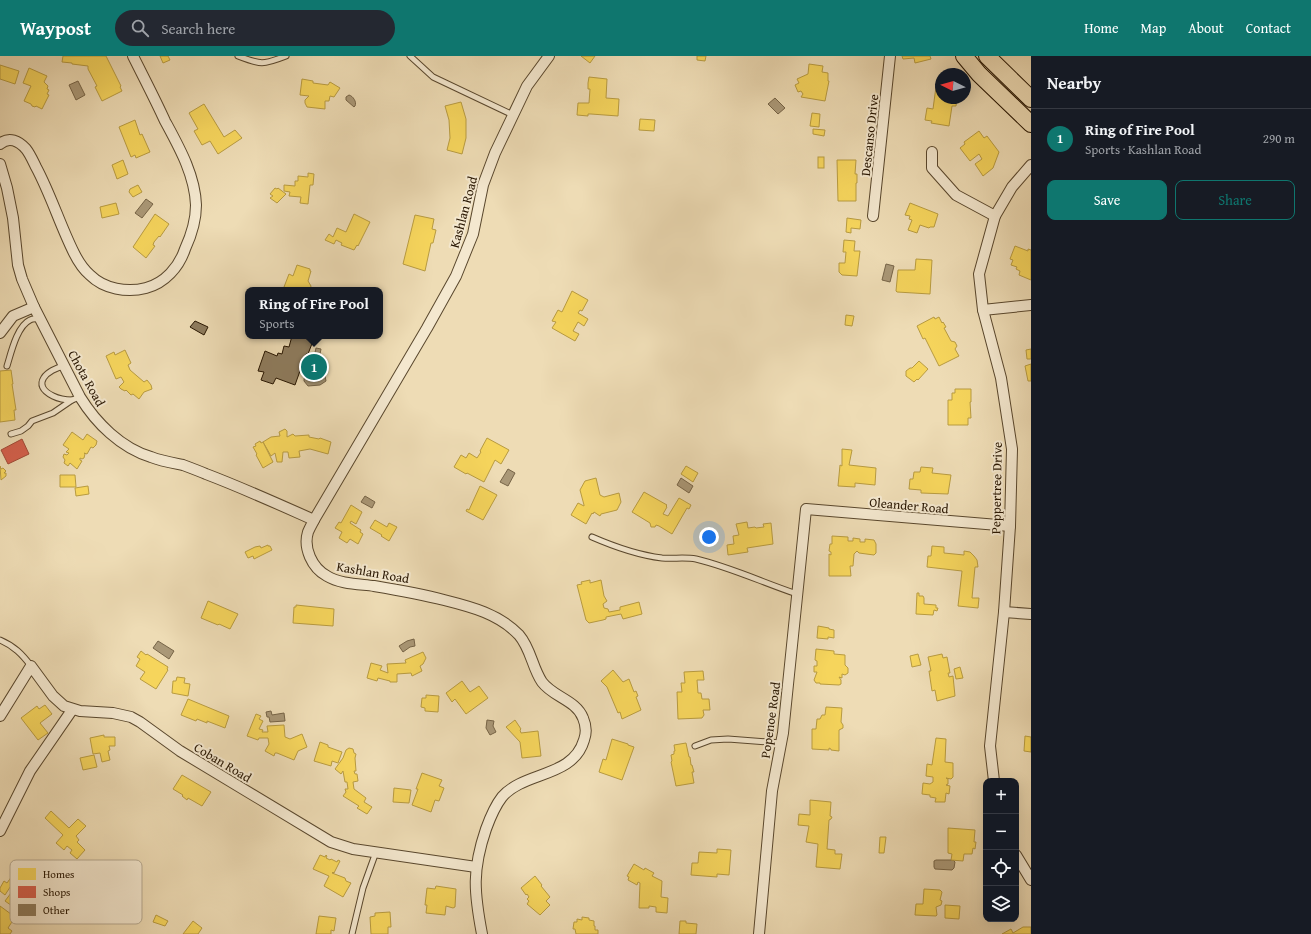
<!DOCTYPE html>
<meta charset="utf-8">
<style>
:root{--surface:#171b24;--page:#242831;--text:#f1f3f6;--muted:#9ea1a6;--line:#363941;--accent:#0f766e}
body{margin:0;font-family:"Gentium Book Plus",serif;background:var(--page);color:var(--text)}
.controls{position:absolute;right:12px;bottom:12px;display:grid;overflow:hidden;border-radius:8px;box-shadow:0 4px 16px #0002}
.controls button{width:36px;height:36px;display:grid;place-items:center;padding:0;border:0;border-bottom:1px solid var(--line);background:var(--surface);color:var(--text);font:20px sans-serif}
.compass{position:absolute;left:935px;top:12px;width:36px;height:36px;border-radius:50%;background:var(--surface);box-shadow:0 4px 16px #0002;rotate:275deg}
.you{position:absolute;left:709px;top:481px;width:14px;height:14px;margin:-10px;border:3px solid #fff;border-radius:50%;background:#1a73e8;box-shadow:0 0 0 6px #1a73e833}
.badge{display:grid;place-items:center;width:26px;height:26px;border-radius:50%;background:var(--accent);color:#fff;font-size:13px;font-weight:700}
.pin{position:absolute;translate:-50% -50%;border:2px solid #fff;box-shadow:0 1px 4px #0006}
.popup{position:absolute;left:245px;top:231px;width:138px;height:52px;box-sizing:border-box;display:grid;place-content:center;border-radius:8px;background:var(--surface);filter:drop-shadow(0 1px 3px #0005);font-size:13px;white-space:nowrap;color:var(--muted)}
.popup b{font-size:15px;color:var(--text)}
.popup::after{content:'';position:absolute;left:50%;top:100%;margin-left:-8px;border:8px solid transparent;border-top-color:var(--surface)}
.list{margin:0;padding:0;list-style:none}
h2{display:flex;justify-content:space-between;align-items:center;height:52px;margin:0;padding:0 16px;font-size:17px}
h2 small{font-size:13px;font-weight:400;color:var(--muted)}
.list li{display:grid;grid-template-columns:26px 1fr auto;gap:12px;align-items:center;box-sizing:border-box;height:60px;padding:0 16px;border-top:1px solid var(--line)}
.list b{display:block;font-size:15px;white-space:nowrap}
.list p{margin:0;font-size:13px;white-space:nowrap;color:var(--muted)}
.list em{font-size:13px;font-style:normal;color:var(--muted)}
.actions{display:flex;gap:8px;padding:12px 16px}
.actions a{flex:1;padding:9px 0;border:1px solid var(--accent);border-radius:8px;text-align:center;font-size:14px;color:var(--accent)}
.actions .main{background:var(--accent);color:#fff}
.icon{flex:none;width:22px;height:22px;fill:none;stroke:currentColor;stroke-width:2;stroke-linecap:round;stroke-linejoin:round}
.map{position:relative;flex:none;width:1031px;height:878px;overflow:hidden}
header{display:flex;align-items:center;gap:24px;box-sizing:border-box;height:56px;padding:0 20px;background:var(--accent);color:#fff}
header strong{font-size:19px}
nav{display:flex;gap:22px;margin-inline-start:auto;font-size:14px}
.search{width:280px;height:36px;background:var(--page);display:flex;align-items:center;gap:10px;box-sizing:border-box;padding:0 14px;border-radius:22px;color:var(--muted);font-size:15px}
main{display:flex}
aside{flex:1;background:var(--surface)}
.map>svg:first-child{display:block}
.water{fill:#aa9877;stroke:#766447}
.homes{fill:#f6d55c;stroke:#b89b40}
.shops{fill:#d6604d;stroke:#a24a36}
.building{fill:#8e7c5e;stroke:#271500}
.lines{fill:none;stroke-linecap:round;stroke-linejoin:round}
.lane-casing{stroke:#59472d;stroke-width:7}
.street-casing{stroke:#59472d;stroke-width:12}
.primary-casing{stroke:#271500;stroke-width:18}
.lane{stroke:#f4e8cf;stroke-width:5}
.street{stroke:#f4e8cf;stroke-width:10}
.primary{stroke:#eedcb5;stroke-width:16}
.labels{text-anchor:middle;stroke-width:4;stroke-linejoin:round;paint-order:stroke}
.street-label{font-size:13px;fill:#271500;stroke:#f4e8cf}
.key{fill:#f4e8cf;stroke:#b6a991;stroke-width:1}
.key-label{font-size:11px;fill:#271500}
</style>
<header>
<strong>Waypost</strong>
<div class="search"><svg class="icon" aria-label="search" viewBox="0 0 24 24"><circle cx="10" cy="10" r="6"/><path d="M15 15l6 6"/></svg>Search here</div>
<nav><a>Home</a><a>Map</a><a>About</a><a>Contact</a></nav>
</header>
<main>
<div class="map">
<svg width="1031" height="878" viewBox="0 0 1031 878">
<rect width="100%" height="100%" fill="#eedcb5"/>
<filter id="stains"><feTurbulence type="fractalNoise" baseFrequency=".005" numOctaves="4"/><feColorMatrix values="0 0 0 0 .2 0 0 0 0 .09 0 0 0 0 .02 0 0 0 .5 -.17"/></filter>
<radialGradient id="worn" r=".72"><stop offset=".6" stop-color="#630" stop-opacity="0"/><stop offset="1" stop-color="#630" stop-opacity=".3"/></radialGradient>
<g class="water">
<polygon points="78,25 85,39 76,44 69,29"/>
<path d="M349 39C353 40 357 46 355 50L354 51 346 44V41Z"/>
<polygon points="775,42 785,52 778,58 768,48"/>
<polygon points="146,143 153,148 142,162 135,157"/>
<polygon points="886,208 894,210 890,226 882,224"/>
<path d="M316 292 321 293C319 304 315 314 325 320L326 325 320 329 308 330 304 325C304 320 306 312 312 310Z"/>
<polygon points="508,413 515,417 508,430 500,426"/>
<polygon points="681,422 693,430 689,437 677,429"/>
<polygon points="365,440 375,446 372,452 361,446"/>
<polygon points="414,583 415,590 410,591 403,596 399,590 407,585"/>
<polygon points="158,585 174,595 169,603 153,592"/>
<polygon points="271,655 272,659 284,657 285,665 270,666 269,661 267,661 266,656"/>
<polygon points="487,664 494,665 493,670 496,676 490,679 486,672"/>
<polygon points="936,804 953,804 955,806 954,812 952,814 935,813 934,811 934,805"/>
</g>
<g class="homes">
<polygon points="63,0 106,0 121,30 120,31 122,35 102,45 95,31 97,30 88,13 88,10 72,8 72,7 62,6"/>
<polygon points="160,0 168,0 170,4 163,7"/>
<polygon points="581,0 595,0 590,7"/>
<polygon points="697,0 706,0 705,5 697,4"/>
<polygon points="902,0 930,0 931,3 915,7 914,2 903,3"/>
<polygon points="809,8 823,10 822,16 828,17 828,25 829,25 825,45 801,41 803,38 801,35 798,36 795,29 799,27 797,23 808,18"/>
<polygon points="0,9 19,15 15,28 0,23"/>
<polygon points="29,12 47,20 44,26 48,30 47,33 49,34 47,38 49,39 42,53 36,50 35,51 32,50 31,48 24,45 31,30 23,27"/>
<polygon points="589,21 607,23 606,42 619,43 618,60 591,58 588,58 588,60 577,59 578,47 589,47 590,33 588,33 588,27"/>
<polygon points="302,23 313,25 313,27 328,29 330,26 340,32 334,41 330,40 329,45 325,45 325,53 307,51 305,47 305,44 309,40 300,39"/>
<polygon points="937,23 941,24 941,42 957,42 956,50 952,50 949,70 931,67 932,65 925,64 927,52 933,53"/>
<polygon points="461,46 466,63 466,82 462,98 447,94 450,82 449,64 445,50"/>
<polygon points="204,48 224,81 235,74 242,82 218,98 210,85 202,89 194,75 198,73 189,57"/>
<polygon points="812,57 820,58 819,71 810,70"/>
<polygon points="640,63 655,64 654,75 639,74"/>
<polygon points="135,64 140,79 142,78 150,96 136,102 135,99 131,101 119,71"/>
<polygon points="813,73 825,74 824,80 813,78"/>
<polygon points="979,75 984,82 987,80 999,96 993,112 983,120 975,108 982,103 979,98 970,105 960,92 965,88 964,86"/>
<rect x="818" y="101" width="6" height="11"/>
<polygon points="123,104 128,118 117,123 112,109"/>
<polygon points="837,104 856,104 855,118 857,118 857,127 856,127 856,145 838,145"/>
<polygon points="308,117 314,118 313,129 310,129 308,148 300,147 301,141 289,140 290,136 284,135 284,129 295,130 295,125 298,125 298,120 308,121"/>
<polygon points="138,129 142,136 133,141 129,136 130,133"/>
<polygon points="275,132 277,133 278,132 286,138 277,147 270,142 273,140 270,138"/>
<polygon points="116,147 119,158 102,162 100,151"/>
<polygon points="910,147 938,158 934,171 930,171 929,172 920,169 917,177 908,174 912,164 909,163 910,160 905,159"/>
<polygon points="155,158 169,168 160,181 159,180 154,186 153,189 155,190 146,202 133,191"/>
<polygon points="354,158 370,166 358,190 357,189 354,194 341,189 342,187 336,184 334,188 325,184 329,178 333,181 337,172 346,176"/>
<polygon points="415,159 434,163 432,173 436,174 433,187 431,187 425,215 403,208"/>
<polygon points="847,162 861,164 860,173 851,172 851,177 846,176"/>
<polygon points="844,184 855,185 854,195 860,195 857,220 842,219 839,216 839,207 845,207 846,196 843,196"/>
<polygon points="1015,190 1028,195 1028,193 1031,194 1031,224 1019,219 1020,215 1016,213 1017,211 1011,209 1013,204 1010,203"/>
<polygon points="916,203 932,204 930,238 897,236 896,235 898,214 915,214"/>
<polygon points="297,209 310,213 310,215 311,215 308,225 311,230 310,234 289,234 289,233 284,231 289,218 293,220"/>
<polygon points="572,235 588,244 582,255 580,254 578,257 588,263 584,270 578,266 573,275 579,278 575,285 552,272 556,266 552,265 558,254 562,256"/>
<polygon points="846,259 854,260 852,270 845,269"/>
<polygon points="934,261 935,263 939,261 942,267 943,266 946,271 944,272 951,285 955,286 957,290 955,293 959,300 939,310 925,282 923,283 917,270"/>
<polygon points="1031,293 1031,303 1027,303 1026,294"/>
<polygon points="125,294 131,307 128,309 130,314 144,326 147,324 151,329 152,333 144,336 139,343 133,338 131,339 126,334 125,335 121,333 119,331 124,326 121,321 116,323 106,300 114,296 115,299"/>
<polygon points="919,305 928,313 918,324 917,323 914,326 906,320 906,315 910,312 912,312"/>
<polygon points="1031,308 1031,325 1028,325 1025,310"/>
<polygon points="11,314 13,328 12,328 16,354 14,354 15,364 0,366 0,315"/>
<polygon points="955,333 971,333 971,346 970,346 971,362 968,362 968,369 948,369 948,344 952,344 952,337 955,337"/>
<polygon points="285,373 287,375 287,381 293,378 295,380 309,379 309,381 319,383 320,382 331,386 328,398 310,393 299,395 300,401 289,402 288,396 283,396 282,406 277,406 275,397 271,400 263,386 271,381 280,380 279,376"/>
<polygon points="72,376 83,384 87,378 97,385 96,389 93,392 91,391 87,398 84,397 85,398 84,402 82,403 80,402 80,404 82,405 77,413 70,407 68,410 64,407 65,404 63,401 64,398 67,399 69,397 66,396 69,393 63,389"/>
<polygon points="487,382 509,394 501,408 495,404 484,426 467,417 466,418 454,411 461,399 466,402 469,397 477,402 481,396 480,395"/>
<polygon points="260,385 261,387 263,386 273,406 263,412 256,399 257,398 253,391 256,390 255,388"/>
<polygon points="842,393 852,394 849,409 876,412 875,429 855,427 855,431 838,430 840,409 842,410"/>
<polygon points="0,410 1,413 3,412 6,415 4,417 6,417 6,420 1,424"/>
<polygon points="686,410 698,417 693,426 681,418"/>
<polygon points="921,411 933,412 932,417 951,419 948,438 921,437 921,434 909,433 910,423 913,423 914,416 920,416"/>
<polygon points="60,419 75,419 76,431 60,431"/>
<polygon points="596,422 600,439 604,441 619,437 621,446 617,454 601,458 600,460 594,456 593,458 592,457 586,468 571,459 578,447 584,450 584,449 580,434 585,425"/>
<polygon points="88,430 89,438 76,440 75,432"/>
<polygon points="480,430 497,439 483,464 466,455 467,453 469,454"/>
<polygon points="644,436 667,449 666,450 667,451 663,458 668,460 679,442 691,449 689,453 687,452 672,478 659,470 656,469 655,471 651,471 650,467 632,456"/>
<polygon points="351,449 362,456 356,468 351,465 350,467 361,474 360,476 363,478 358,488 350,483 347,487 339,482 342,476 335,472 339,466 341,467"/>
<polygon points="375,464 387,471 389,467 397,471 389,485 381,480 382,479 370,472"/>
<polygon points="747,466 748,472 755,471 756,472 764,471 763,468 771,467 773,488 747,492 748,496 728,499 727,489 734,488 733,480 739,479 736,468"/>
<polygon points="832,480 848,481 848,485 853,485 853,482 860,483 860,486 865,486 865,483 874,484 876,488 876,497 874,499 859,497 857,495 854,498 853,510 850,510 851,520 829,520 829,498 831,499 831,496 829,495 830,488 832,488"/>
<polygon points="268,489 268,490 270,490 272,494 254,503 253,500 248,502 245,496 255,491 260,490 261,492"/>
<polygon points="932,490 944,491 944,497 964,499 964,495 970,496 974,500 977,504 978,511 975,511 972,542 979,542 978,552 958,550 962,515 927,511 928,500 931,500"/>
<polygon points="590,524 590,527 601,524 604,540 607,545 603,548 604,552 608,553 609,556 620,554 620,551 639,546 642,558 623,563 621,558 606,561 606,563 603,564 589,567 586,564 577,529 582,528 581,526"/>
<polygon points="917,537 919,537 919,540 923,540 924,542 924,548 936,549 936,552 938,552 937,555 934,554 933,559 916,558"/>
<polygon points="208,545 238,558 230,573 219,568 218,569 201,562"/>
<polygon points="296,549 334,553 333,570 293,567 294,551 296,551"/>
<polygon points="818,570 829,572 829,573 834,574 834,582 828,581 828,583 817,582"/>
<polygon points="816,593 834,595 834,598 845,599 845,609 848,612 848,617 845,619 842,618 842,622 839,621 841,624 841,628 839,629 820,628 820,627 816,627 814,624 817,616 814,616 814,610 817,610 817,605 815,604"/>
<polygon points="141,595 146,599 147,598 168,611 167,613 168,614 156,633 140,623 145,616 136,610 140,603 137,601"/>
<polygon points="423,596 426,602 423,608 420,610 422,615 412,620 411,617 397,618 397,626 390,626 390,625 378,622 377,625 367,622 371,607 382,610 380,614 388,617 387,608 406,607 405,604"/>
<polygon points="918,598 921,609 912,611 910,600"/>
<polygon points="942,598 943,602 947,601 950,617 948,617 949,621 953,620 955,640 937,645 935,634 932,635 929,615 931,615 928,601"/>
<polygon points="960,611 963,622 956,623 954,613"/>
<polygon points="613,614 623,626 629,623 634,636 636,635 638,640 636,641 641,654 622,663 620,656 618,657 607,631 601,625"/>
<polygon points="703,615 704,624 697,624 698,637 701,637 702,643 709,643 710,654 703,654 704,659 702,662 678,663 677,636 682,636 681,627 685,627 684,616"/>
<polygon points="177,621 185,622 184,627 190,628 188,640 172,637 173,625 176,625"/>
<polygon points="462,625 470,636 479,630 488,642 466,658 455,643 452,646 446,637"/>
<polygon points="426,639 439,640 438,656 425,655 425,652 421,651 422,642 426,642"/>
<polygon points="188,643 229,660 225,672 207,665 207,667 197,663 196,665 181,659"/>
<polygon points="45,649 52,658 40,667 48,677 38,684 21,662 37,650 39,653"/>
<polygon points="826,651 842,652 841,666 843,669 843,672 839,674 839,695 831,694 831,693 829,692 829,694 812,693 812,673 816,673 817,663 820,663 822,659 825,659"/>
<polygon points="256,658 261,660 259,663 263,665 259,673 263,674 262,676 268,676 267,670 284,669 285,681 290,683 302,678 307,691 298,695 294,704 277,697 275,697 274,700 265,695 269,688 268,682 259,682 258,684 247,680"/>
<polygon points="515,664 521,673 520,674 521,677 538,675 541,700 522,702 520,686 506,671"/>
<polygon points="104,679 104,681 115,681 115,690 109,690 110,694 108,695 110,704 102,706 100,697 93,698 90,682"/>
<polygon points="1025,680 1031,681 1031,696 1024,695"/>
<polygon points="936,682 946,683 945,706 953,707 953,721 951,723 946,722 948,723 948,728 946,729 950,730 949,738 946,737 945,746 935,746 936,742 930,741 930,739 922,738 923,727 930,728 933,726 933,721 926,720 927,708 932,709"/>
<polygon points="612,683 628,688 628,689 634,691 622,724 599,716 603,703 606,704"/>
<polygon points="320,686 328,689 328,691 342,696 338,707 332,705 331,710 314,705"/>
<polygon points="686,687 689,701 690,701 691,709 692,709 694,716 692,716 694,727 676,730 671,706 672,705 671,699 674,698 674,695 675,695 674,689"/>
<polygon points="349,692 353,693 354,697 356,698 355,702 356,715 354,715 355,718 357,718 358,725 353,726 354,733 366,742 364,746 372,751 367,758 357,752 359,750 343,740 346,736 345,733 348,733 347,726 345,726 343,715 341,718 335,713 343,702 346,694"/>
<polygon points="94,699 97,711 83,714 80,702"/>
<polygon points="422,717 442,724 439,730 444,732 439,745 435,744 431,756 412,749 418,733 416,733"/>
<polygon points="182,719 211,736 202,750 188,742 187,744 182,740 183,739 173,733"/>
<polygon points="394,732 411,734 409,747 393,746"/>
<polygon points="810,744 831,746 830,760 832,761 831,763 829,764 827,793 835,794 835,798 842,798 840,813 816,811 818,788 806,786 809,770 798,769 799,758 810,759"/>
<polygon points="51,755 69,772 78,763 86,770 76,780 79,784 77,786 85,794 77,803 70,797 72,794 67,790 64,794 56,787 63,779 45,762"/>
<polygon points="948,772 975,774 974,786 976,786 975,793 973,792 972,798 964,798 963,805 951,804 952,798 948,797"/>
<polygon points="880,781 886,781 884,797 879,797"/>
<polygon points="717,793 731,794 729,819 717,818 717,821 691,819 692,807 698,807 699,796 717,797"/>
<polygon points="320,799 325,801 326,799 327,800 326,802 330,804 331,803 337,806 338,804 340,805 334,817 333,816 332,817 345,822 346,825 351,827 343,841 324,830 329,820 313,813"/>
<polygon points="634,808 644,814 645,812 654,817 652,820 662,825 661,841 668,842 667,857 656,856 656,851 649,850 649,852 639,852 640,827 638,826 637,829 628,824 629,821 627,820"/>
<polygon points="12,820 16,822 5,839 0,835 0,832 4,825 7,827"/>
<polygon points="535,820 542,829 541,830 550,841 546,845 550,849 540,859 527,848 529,845 527,843 529,841 527,838 526,839 521,832"/>
<polygon points="436,830 456,833 455,851 453,852 446,850 445,859 426,857 427,849 425,849 427,832 435,833"/>
<polygon points="924,833 940,834 942,836 940,844 942,845 941,849 936,851 937,859 936,860 915,859 916,848 923,848"/>
<polygon points="11,837 21,843 15,852 5,845"/>
<polygon points="945,849 960,850 959,863 945,862"/>
<polygon points="0,850 15,861 8,872 12,875 10,878 0,878"/>
<polygon points="390,856 391,871 388,871 388,878 371,878 370,861 375,860 375,857"/>
<polygon points="156,859 168,865 165,870 153,866"/>
<polygon points="319,860 336,862 334,875 331,874 331,878 316,878"/>
<polygon points="582,861 589,862 589,864 594,865 594,870 595,870 595,874 598,874 598,878 576,878 575,873 573,873 574,866 577,866 577,863 582,864"/>
<polygon points="193,865 202,872 198,878 183,878"/>
<polygon points="680,865 686,865 686,867 697,868 696,878 679,878"/>
<polygon points="1023,871 1031,871 1031,878 1002,878 1011,873 1013,877"/>
</g>
<polygon class="shops" points="22,383 29,398 8,408 1,394"/>
<g class="building">
<polygon points="195,265 208,271 204,279 190,271"/>
<polygon points="292,280 299,280 313,285 308,298 306,298 295,329 276,322 273,328 261,324 264,316 258,315 265,295 277,300 278,297 282,298 284,290 289,291"/>
</g>
<g class="lines">
<g class="lane-casing">
<g id="lane">
<path d="M238 0C261 9 263 9 286 0"/>
<polyline points="410,0 433,21 513,59"/>
<path d="M7 310C11 297 17 270 30 264 33 262 37 263 40 263"/>
<path d="M65 310C47 313 30 329 53 340 59 343 65 344 72 344"/>
<polyline points="11,378 21,375 28,370 32,365 53,357 72,344 80,341"/>
<path d="M592 481C615 491 637 499 662 502 673 503 685 501 696 503 730 511 764 527 797 538"/>
<path d="M0 584C14 590 22 598 31 610"/>
<polyline points="695,690 711,684 728,683 781,687"/>
<polyline points="352,878 363,832 376,796"/>
</g>
</g>
<g class="street-casing">
<g id="street">
<path d="M0 88C9 80 19 85 26 93 30 98 33 105 36 111 51 139 60 169 74 197 78 205 83 213 90 219 104 233 127 237 146 232 165 227 179 211 185 193 191 180 196 164 196 149 195 119 179 91 165 65 155 43 144 22 133 0"/>
<polyline points="932,96 932,112 956,139 995,160"/>
<path d="M0 108 7 132 13 162 18 209 22 223 34 251 80 341C96 367 121 392 151 401 161 405 173 407 183 409 191 412 199 415 206 418 243 432 278 448 314 464"/>
<polyline points="873,160 890,0"/>
<polyline points="983,254 1031,249"/>
<polyline points="0,277 13,260 34,251"/>
<polyline points="1004,556 1031,558"/>
<polyline points="0,660 31,610 53,640 64,650 80,655 113,657 131,661 140,666 180,695 331,786 353,793 476,811"/>
<polyline points="994,725 990,690 1004,556 1010,470 1012,393 1001,322 983,254 979,218 995,160 1012,131 1031,109"/>
<polyline points="0,775 30,715 72,654"/>
<polyline points="1016,799 1031,824"/>
<path d="M482 878C474 836 472 814 486 773 490 762 495 750 502 741 524 715 573 722 584 684 587 676 586 669 583 662 576 644 553 641 542 626 532 611 531 593 519 579 499 558 472 551 444 544 421 538 398 534 374 530 359 528 340 528 327 520 312 512 303 492 308 476 310 471 312 468 314 464L427 272 456 220 473 178 483 129 495 97 527 30 549 0"/>
<polyline points="759,878 772,735 783,677 806,453 1010,470"/>
</g>
</g>
<g class="primary-casing">
<g id="primary">
<polyline points="964,0 979,18 1031,68"/>
<polyline points="987,0 1031,43"/>
</g>
</g>
<use href="#lane" class="lane"/>
<use href="#street" class="street"/>
<use href="#primary" class="primary"/>
</g>
<g class="labels">
<g class="street-label">
<text transform="translate(869 79) rotate(-84)" y="5">Descanso Drive</text>
<text transform="translate(463 156) rotate(-75)" y="5">Kashlan Road</text>
<text transform="translate(87 322) rotate(61)" y="5">Chota Road</text>
<text transform="translate(996 432) rotate(-89)" y="5">Peppertree Drive</text>
<text transform="translate(909 449) rotate(5)" y="5">Oleander Road</text>
<text transform="translate(373 516) rotate(10)" y="5">Kashlan Road</text>
<text transform="translate(770 664) rotate(-82)" y="5">Popenoe Road</text>
<text transform="translate(223 706) rotate(31)" y="5">Coban Road</text>
</g>
</g>
<rect x="10" y="804" width="132" height="64" rx="6" class="key"/>
<rect x="18" y="812" width="18" height="12" fill="#f6d55c"/>
<rect x="18" y="830" width="18" height="12" fill="#d6604d"/>
<rect x="18" y="848" width="18" height="12" fill="#8e7c5e"/>
<g class="key-label">
<text x="43" y="822">Homes</text>
<text x="43" y="840">Shops</text>
<text x="43" y="858">Other</text>
</g>
<rect width="100%" height="100%" filter="url(#stains)"/>
<rect width="100%" height="100%" fill="url(#worn)"/>
</svg>
<div class="controls">
<button>+</button>
<button>−</button>
<button><svg class="icon" aria-label="locate" viewBox="0 0 24 24"><circle cx="12" cy="12" r="6"/><path d="M12 2v4M12 18v4M2 12h4M18 12h4"/></svg></button>
<button><svg class="icon" aria-label="layers" viewBox="0 0 24 24"><path d="M12 4l9 5-9 5-9-5zM3 14l9 5 9-5"/></svg></button>
</div>
<svg class="compass" viewBox="-18 -18 36 36"><path d="M0-13l5 13h-10z" fill="#e53935"/><path d="M0 13l5-13h-10z" fill="#9ea1a6"/></svg>
<div class="you"></div>
<div class="pin badge" style="left:314px;top:311px">1</div>
<div class="popup"><b>Ring of Fire Pool</b>Sports</div>
</div>
<aside>
<h2>Nearby<small></small></h2>
<ul class="list">
<li><span class="badge">1</span><div><b>Ring of Fire Pool</b><p>Sports · Kashlan Road</p></div><em>290 m</em></li>
</ul>
<div class="actions"><a class="main">Save</a><a>Share</a></div>
</aside>
</main>
